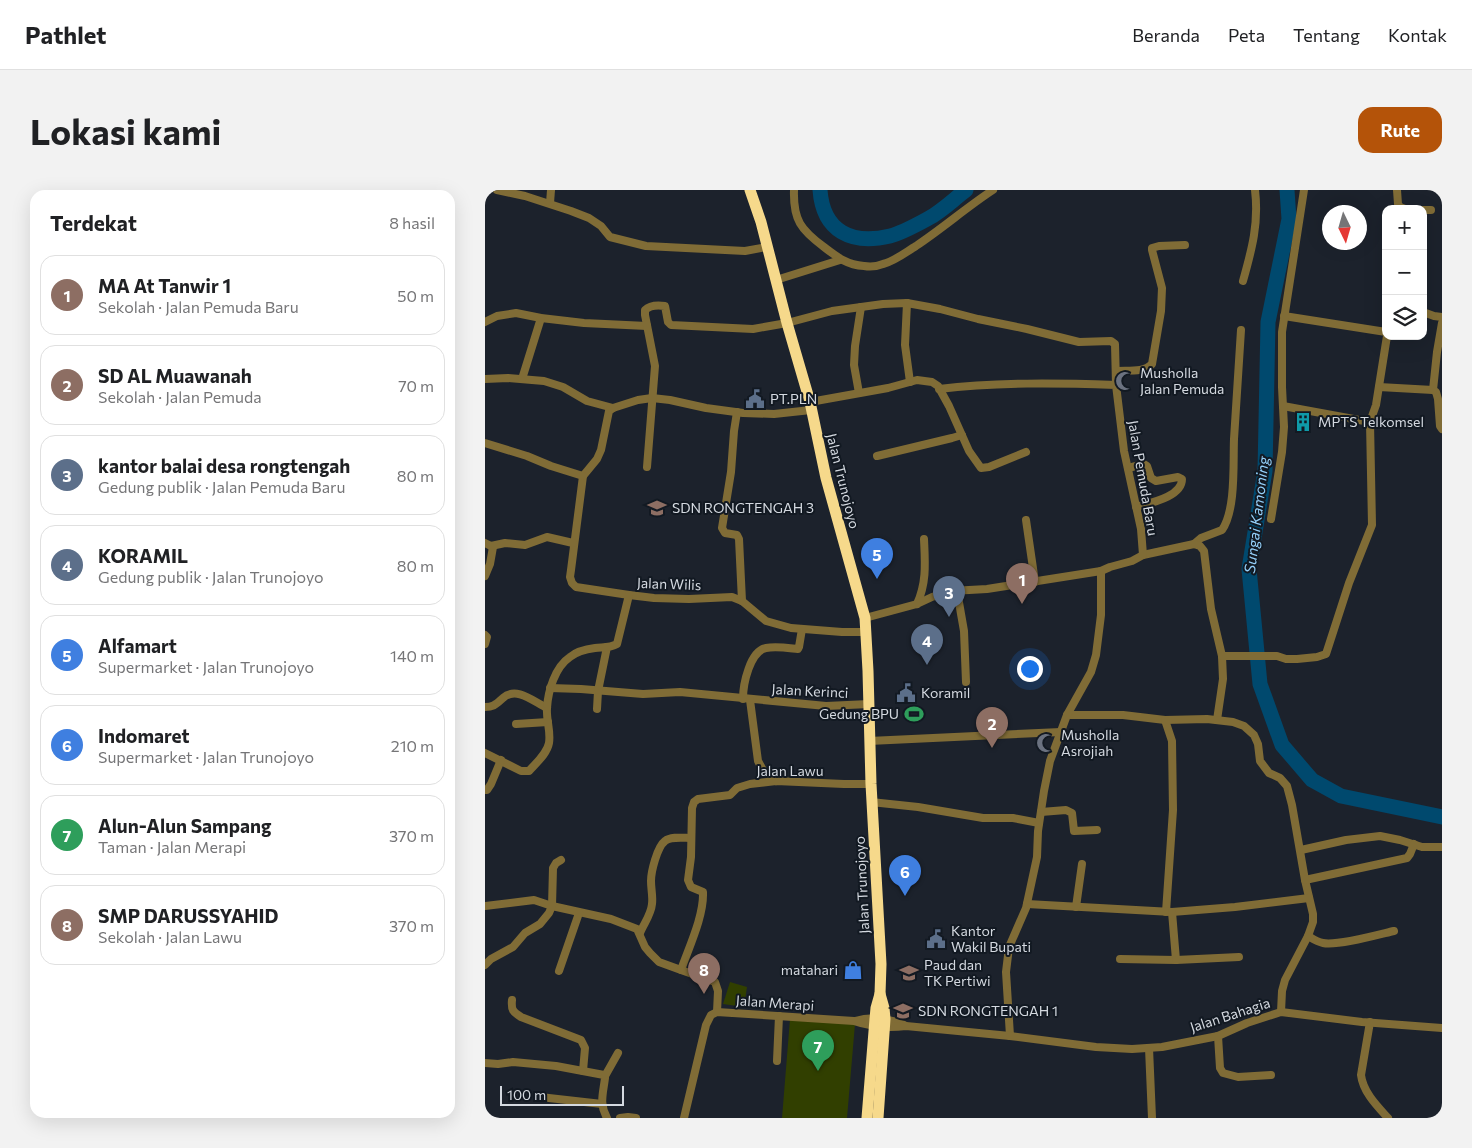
<!DOCTYPE html>
<html lang="id">
<meta charset="utf-8">
<style>
:root{--surface:#fff;--page:#f2f2f2;--text:#202124;--muted:#757577;--line:#e0e0e0;--accent:#b45309}
body{margin:0;font-family:Commissioner,sans-serif;background:var(--page);color:var(--text)}
.controls{position:absolute;right:15px;top:15px;display:grid;overflow:hidden;border-radius:10px;box-shadow:0 5px 20px #0002}
.controls button{width:45px;height:45px;display:grid;place-items:center;padding:0;border:0;border-bottom:1px solid var(--line);background:var(--surface);color:var(--text);font:25px sans-serif}
.compass{position:absolute;left:837px;top:15px;width:45px;height:45px;border-radius:50%;background:var(--surface);box-shadow:0 5px 20px #0002;rotate:175deg}
.scale{position:absolute;left:15px;bottom:12px;width:124px;box-sizing:border-box;padding-left:5px;border:2px solid #d4d9e0;border-top:0;font-size:14px;line-height:18px;white-space:nowrap;color:#d4d9e0;-webkit-text-stroke:4px #121922;paint-order:stroke}
.you{position:absolute;left:544px;top:478px;width:18px;height:18px;margin:-12px;border:4px solid #fff;border-radius:50%;background:#1a73e8;box-shadow:0 0 0 8px #1a73e833}
.badge{display:grid;place-items:center;width:32px;height:32px;border-radius:50%;background:var(--accent);color:#fff;font-size:16px;font-weight:700}
.pin{position:absolute;translate:-50% -41px;filter:drop-shadow(0 1px 2px #0008)}
.pin::after{content:'';position:absolute;top:26px;width:18px;height:15px;background:inherit;clip-path:polygon(0 0,100% 0,50% 100%)}
.list{margin:0;padding:0;list-style:none}
h2{display:flex;justify-content:space-between;align-items:center;height:65px;margin:0;padding:0 20px;font-size:21px}
h2 small{font-size:16px;font-weight:400;color:var(--muted)}
.list li{display:grid;grid-template-columns:32px 1fr auto;gap:15px;align-items:center;box-sizing:border-box;height:80px;margin:0 10px 10px;padding:0 10px;border:1px solid var(--line);border-radius:15px}
.list b{display:block;font-size:19px;white-space:nowrap}
.list p{margin:0;font-size:16px;white-space:nowrap;color:var(--muted)}
.list em{font-size:16px;font-style:normal;color:var(--muted)}
.icon{flex:none;width:28px;height:28px;fill:none;stroke:currentColor;stroke-width:2;stroke-linecap:round;stroke-linejoin:round}
.map{position:relative;flex:none;width:957px;height:928px;overflow:hidden;border-radius:15px}
header{display:flex;align-items:center;gap:30px;box-sizing:border-box;height:70px;padding:0 25px;background:var(--surface);border-bottom:1px solid var(--line)}
header strong{font-size:24px}
nav{display:flex;gap:28px;margin-inline-start:auto;font-size:18px}
.intro{display:flex;align-items:center;justify-content:space-between;box-sizing:border-box;height:120px;padding:0 30px}
h1{margin:0;font-size:35px}
.button{padding:12px 22px;border-radius:15px;background:var(--accent);color:#fff;font-size:18px;font-weight:700}
main{display:flex;gap:30px;padding:0 30px}
aside{flex:1;background:var(--surface);border-radius:15px;box-shadow:0 5px 20px #0002}
.map>svg:first-child{display:block}
.green{fill:#313f00}
.lines{fill:none;stroke-linecap:round;stroke-linejoin:round}
.river{stroke:#00496e;stroke-width:15}
.minor{stroke:#806c36;stroke-width:8}
.highway{stroke:#f6d98b;stroke-width:11}
.labels{text-anchor:middle;stroke-width:4;stroke-linejoin:round;paint-order:stroke}
.poi-label{font-size:14px;fill:#d4d9e0;stroke:#121922;text-anchor:start}
.street-label{font-size:14px;fill:#d4d9e0;stroke:#121922}
.water-label{font-size:15px;font-style:italic;fill:#94cff9;stroke:#121922}
</style>
<header>
<strong>Pathlet</strong>
<nav><a>Beranda</a><a>Peta</a><a>Tentang</a><a>Kontak</a></nav>
</header>
<div class="intro"><h1>Lokasi kami</h1><a class="button">Rute</a></div>
<main>
<aside>
<h2>Terdekat<small>8 hasil</small></h2>
<ul class="list">
<li><span class="badge" style="background:#8d6e63">1</span><div><b>MA At Tanwir 1</b><p>Sekolah · Jalan Pemuda Baru</p></div><em>50 m</em></li>
<li><span class="badge" style="background:#8d6e63">2</span><div><b>SD AL Muawanah</b><p>Sekolah · Jalan Pemuda</p></div><em>70 m</em></li>
<li><span class="badge" style="background:#5c6f8a">3</span><div><b>kantor balai desa rongtengah</b><p>Gedung publik · Jalan Pemuda Baru</p></div><em>80 m</em></li>
<li><span class="badge" style="background:#5c6f8a">4</span><div><b>KORAMIL</b><p>Gedung publik · Jalan Trunojoyo</p></div><em>80 m</em></li>
<li><span class="badge" style="background:#3f7fe0">5</span><div><b>Alfamart</b><p>Supermarket · Jalan Trunojoyo</p></div><em>140 m</em></li>
<li><span class="badge" style="background:#3f7fe0">6</span><div><b>Indomaret</b><p>Supermarket · Jalan Trunojoyo</p></div><em>210 m</em></li>
<li><span class="badge" style="background:#2e9e5b">7</span><div><b>Alun-Alun Sampang</b><p>Taman · Jalan Merapi</p></div><em>370 m</em></li>
<li><span class="badge" style="background:#8d6e63">8</span><div><b>SMP DARUSSYAHID</b><p>Sekolah · Jalan Lawu</p></div><em>370 m</em></li>
</ul>
</aside>
<div class="map">
<svg width="957" height="928" viewBox="0 0 957 928">
<rect width="100%" height="100%" fill="#1c222c"/>
<g class="green">
<polygon points="245,792 262,797 259,817 238,814"/>
<polygon points="305,829 370,834 362,928 297,928"/>
</g>
<g class="lines">
<g class="river">
<path d="M335 0C338 42 367 55 405 46 417 43 433 34 444 28 457 21 469 9 481 0"/>
<polyline points="802,0 804,29 783,132 780,281 764,379 775,494 797,555 827,590 856,606 957,627"/>
</g>
<g class="minor">
<polyline points="12,0 40,6 86,21 104,28 116,36 125,47 161,56 260,61 282,57"/>
<path d="M309 0C308 30 316 40 339 57 352 67 362 75 379 76 385 77 393 76 398 74 410 71 421 62 431 56 458 38 482 17 508 0"/>
<polyline points="912,0 913,14 915,17 920,19"/>
<polyline points="65,13 66,0"/>
<polyline points="938,20 946,20"/>
<polyline points="291,90 355,70"/>
<path d="M758 91C767 59 774 33 770 0"/>
<polyline points="422,113 420,155 425,192"/>
<polyline points="938,122 949,126 957,127"/>
<polyline points="799,126 901,142"/>
<polyline points="0,132 12,126 31,123 56,128 99,133 162,136"/>
<polyline points="302,133 347,121 398,114 422,113 455,119 493,129 542,139 594,152 626,151 630,154 631,195"/>
<path d="M631 181C642 180 659 183 667 174L676 121 677 98 667 60V58L674 56 700 55"/>
<polyline points="0,189 23,188 59,191 78,197 102,211 128,218"/>
<polyline points="37,189 56,128"/>
<polyline points="894,197 948,200 951,202 953,209 955,236 957,239"/>
<polyline points="948,200 952,162 957,133"/>
<polyline points="374,203 369,175 370,156 376,117"/>
<polyline points="325,212 403,198 432,190 447,192 453,196 464,216 484,261 496,278 504,277 541,262"/>
<polyline points="798,216 885,232"/>
<polyline points="326,220 289,224 258,223 221,218 185,210 167,208 153,210 128,218 124,221 116,260 112,269 98,286 86,380 85,387 87,393 91,397 144,405 169,408 204,409 247,407 257,411 281,431 306,438 357,442 380,442"/>
<polyline points="252,222 249,241 246,282 237,338 240,343 252,345 254,349 257,411"/>
<polyline points="0,253 42,266 66,276 98,286"/>
<polyline points="392,266 467,248 477,245"/>
<path d="M162 277 170 176 160 125V120C165 115 173 115 180 116L183 132 186 135 268 139 302 133"/>
<path d="M643 278 659 274 662 276 666 288 671 291 693 287 697 289C697 307 665 313 651 317"/>
<polyline points="786,329 797,262 799,237 797,197 797,142 819,0"/>
<polyline points="541,330 550,392"/>
<polyline points="0,353 8,357 5,374 0,386"/>
<path d="M709 354 716 348 737 340C751 320 748 274 749 249 751 213 754 176 756 140"/>
<polyline points="6,356 20,353 40,355 62,347 88,353"/>
<polyline points="658,365 709,354 715,356 719,361 726,419 737,466 738,489 732,530"/>
<polyline points="472,401 479,441 481,492"/>
<path d="M432 414C442 392 440 372 439 349"/>
<path d="M380 428 432 414 447 407 466 401 502 399 616 381 625 377 647 371 658 365 656 339 639 261 631 195C572 193 512 192 454 199"/>
<polyline points="0,445 2,447 0,454"/>
<polyline points="737,466 792,466 801,469 812,469 832,467 841,464 864,393 887,335 885,232 891,215 902,146"/>
<polyline points="65,498 96,499 158,504 195,502 341,516 384,514"/>
<path d="M258 509C258 494 265 461 281 458 291 456 303 458 313 459L314 457 317 439"/>
<polyline points="265,510 273,571 278,580 291,591"/>
<path d="M0 517C9 517 11 514 18 508 31 496 48 511 62 518"/>
<polyline points="112,519 113,501 122,457"/>
<polyline points="582,525 638,525 680,530 722,529 748,532 759,536 769,545 773,554 775,571 784,583 795,588 802,596 807,615 820,690 828,724 828,732 823,746 800,790 797,801 796,822"/>
<polyline points="680,530 687,551 688,620 681,722"/>
<polyline points="31,534 63,532"/>
<polyline points="384,551 576,542"/>
<path d="M0 563 36 581H44C51 573 62 564 64 553 66 541 61 530 62 518 63 501 70 477 85 467 91 462 102 459 110 458 118 457 125 458 132 454L144 405"/>
<polyline points="0,600 2,600 6,594 16,570"/>
<polyline points="386,612 433,617 498,628 528,628 554,633"/>
<polyline points="556,622 581,620 587,623 589,641 612,640"/>
<polyline points="816,660 861,650 895,646 915,650 937,657 957,657"/>
<polyline points="820,690 922,668 925,664 929,654"/>
<polyline points="542,714 687,722 750,717 824,708"/>
<polyline points="0,716 49,710 67,716 126,729 152,739 160,757 165,763 174,772 196,780"/>
<polyline points="591,717 597,674"/>
<path d="M155 743C159 733 166 725 167 714 168 707 166 699 166 691 166 682 172 657 180 651 186 646 199 648 206 648"/>
<path d="M823 746C828 749 832 752 838 753 852 756 892 745 909 741"/>
<polyline points="635,769 691,770 687,722"/>
<polyline points="691,770 754,767"/>
<polyline points="0,775 6,769 28,757 40,743 55,734 64,723 67,716 68,678 71,673 76,670"/>
<polyline points="74,781 94,723"/>
<path d="M27 810C26 820 28 822 36 827L96 850 100 858 98 881"/>
<path d="M232 822 233 801 230 792 196 780C204 757 219 726 218 702L206 697 203 690 206 667 207 618 209 612 213 609 245 605 252 598 265 594 291 591 359 594H386"/>
<path d="M370 831C386 826 403 828 419 835"/>
<path d="M885 832 876 885C878 902 892 916 903 928"/>
<polyline points="525,846 521,782 524,757 541,718 552,667 553,641 559,601 565,571 582,525 606,482 611,465 616,425 616,381"/>
<polyline points="733,846 735,878 738,883 753,887 786,885"/>
<polyline points="664,858 667,928"/>
<polyline points="292,871 294,826"/>
<path d="M0 873 13 874 28 872 71 876 119 885 120 888C118 904 114 914 122 928"/>
<polyline points="120,886 133,863"/>
<polyline points="55,907 117,914"/>
<polyline points="135,928 143,927 151,928"/>
<path d="M199 928 221 835 226 825 232 822 369 831C386 837 403 838 421 836L525 846 611 857 647 859 677 857 733 846 762 833 796 822 877 832 957 838"/>
</g>
<g class="highway">
<polyline points="265,0 276,32 302,133 325,212 341,288 380,428 383,481 386,594 396,774 395,804 391,818 390,829 382,928"/>
<polyline points="393,928 400,829 399,818 395,804"/>
</g>
</g>
<defs>
<g id="mosque-bare" transform="scale(1.5)"><path d="M3.5-4.9A6 6 0 1 0 3.5 4.9A5 5 0 1 1 3.5-4.9Z" fill="#6b7280" stroke="#121922" stroke-width="2.5" paint-order="stroke"/></g>
<g id="civic-bare" transform="scale(1.5)"><path d="M-.6-6.5H3V-4.5H.6V-3L4-1V1h2V6H-6V1h2V-1L-.6-3ZM-1.2 2.5V6h2.4V2.5Z" fill="#5c6f8a" stroke="#121922" stroke-width="2.5" paint-order="stroke"/></g>
<g id="building-bare" transform="scale(1.5)"><path d="M-4-6H4V6H1V3H-1V6H-4ZM-2.5-4.3h1.7v1.8h-1.7ZM.8-4.3h1.7v1.8H.8ZM-2.5-1h1.7V.8h-1.7ZM.8-1h1.7V.8H.8Z" fill="#0f9aa8" stroke="#121922" stroke-width="2.5" paint-order="stroke"/></g>
<g id="school-bare" transform="scale(1.5)"><path d="M0-5L7-2L0 1L-7-2ZM-4 1L0 2.5L4 1V4Q0 6-4 4Z" fill="#8d6e63" stroke="#121922" stroke-width="2.5" paint-order="stroke"/></g>
<g id="stadium-bare" transform="scale(1.5)"><path d="M0-5a6.5 5 0 1 0 0 10a6.5 5 0 1 0 0-10ZM-3.5-1.8h7v3.6h-7Z" fill="#2e9e5b" stroke="#121922" stroke-width="2.5" paint-order="stroke"/></g>
<g id="shop-bare" transform="scale(1.5)"><path d="M-5-2.5h2.3a2.7 3.5 0 0 1 5.4 0H5L5.5 6h-11ZM-1.5-2.5h3a1.5 2.3 0 0 0-3 0Z" fill="#3f7fe0" stroke="#121922" stroke-width="2.5" paint-order="stroke"/></g>
</defs>
<g fill-rule="evenodd">
<use href="#mosque-bare" x="640" y="191"/>
<use href="#civic-bare" x="270" y="209"/>
<use href="#building-bare" x="818" y="232"/>
<use href="#school-bare" x="172" y="318"/>
<use href="#civic-bare" x="421" y="503"/>
<use href="#stadium-bare" x="429" y="524"/>
<use href="#mosque-bare" x="561" y="553"/>
<use href="#civic-bare" x="451" y="749"/>
<use href="#shop-bare" x="368" y="780"/>
<use href="#school-bare" x="424" y="783"/>
<use href="#school-bare" x="418" y="821"/>
</g>
<g class="labels">
<g class="poi-label">
<text x="655" y="188">Musholla<tspan x="655" dy="16">Jalan Pemuda</tspan></text>
<text x="285" y="214">PT.PLN</text>
<text x="833" y="237">MPTS Telkomsel</text>
<text x="187" y="323">SDN RONGTENGAH 3</text>
<text x="436" y="508">Koramil</text>
<text x="414" y="529" text-anchor="end">Gedung BPU</text>
<text x="576" y="550">Musholla<tspan x="576" dy="16">Asrojiah</tspan></text>
<text x="466" y="746">Kantor<tspan x="466" dy="16">Wakil Bupati</tspan></text>
<text x="439" y="780">Paud dan<tspan x="439" dy="16">TK Pertiwi</tspan></text>
<text x="353" y="785" text-anchor="end">matahari</text>
<text x="433" y="826">SDN RONGTENGAH 1</text>
</g>
<g class="street-label">
<text transform="translate(658 288) rotate(80)" y="5">Jalan Pemuda Baru</text>
<text transform="translate(358 291) rotate(76)" y="5">Jalan Trunojoyo</text>
<text transform="translate(184 394) rotate(2)" y="5">Jalan Wilis</text>
<text transform="translate(325 501) rotate(3)" y="5">Jalan Kerinci</text>
<text x="305" y="586">Jalan Lawu</text>
<text transform="translate(377 695) rotate(-93)" y="5">Jalan Trunojoyo</text>
<text transform="translate(290 813) rotate(4)" y="5">Jalan Merapi</text>
<text transform="translate(745 825) rotate(-18)" y="5">Jalan Bahagia</text>
</g>
<g class="water-label">
<text transform="translate(772 325) rotate(-83)" y="5">Sungai Kamoning</text>
</g>
</g>
</svg>
<div class="controls">
<button>+</button>
<button>−</button>
<button><svg class="icon" aria-label="layers" viewBox="0 0 24 24"><path d="M12 4l9 5-9 5-9-5zM3 14l9 5 9-5"/></svg></button>
</div>
<svg class="compass" viewBox="-18 -18 36 36"><path d="M0-13l5 13h-10z" fill="#e53935"/><path d="M0 13l5-13h-10z" fill="#757577"/></svg>
<div class="scale">100 m</div>
<div class="you"></div>
<div class="pin badge" style="left:537px;top:414px;background:#8d6e63">1</div>
<div class="pin badge" style="left:507px;top:558px;background:#8d6e63">2</div>
<div class="pin badge" style="left:464px;top:427px;background:#5c6f8a">3</div>
<div class="pin badge" style="left:442px;top:475px;background:#5c6f8a">4</div>
<div class="pin badge" style="left:392px;top:389px;background:#3f7fe0">5</div>
<div class="pin badge" style="left:420px;top:706px;background:#3f7fe0">6</div>
<div class="pin badge" style="left:333px;top:881px;background:#2e9e5b">7</div>
<div class="pin badge" style="left:219px;top:804px;background:#8d6e63">8</div>
</div>
</main>
